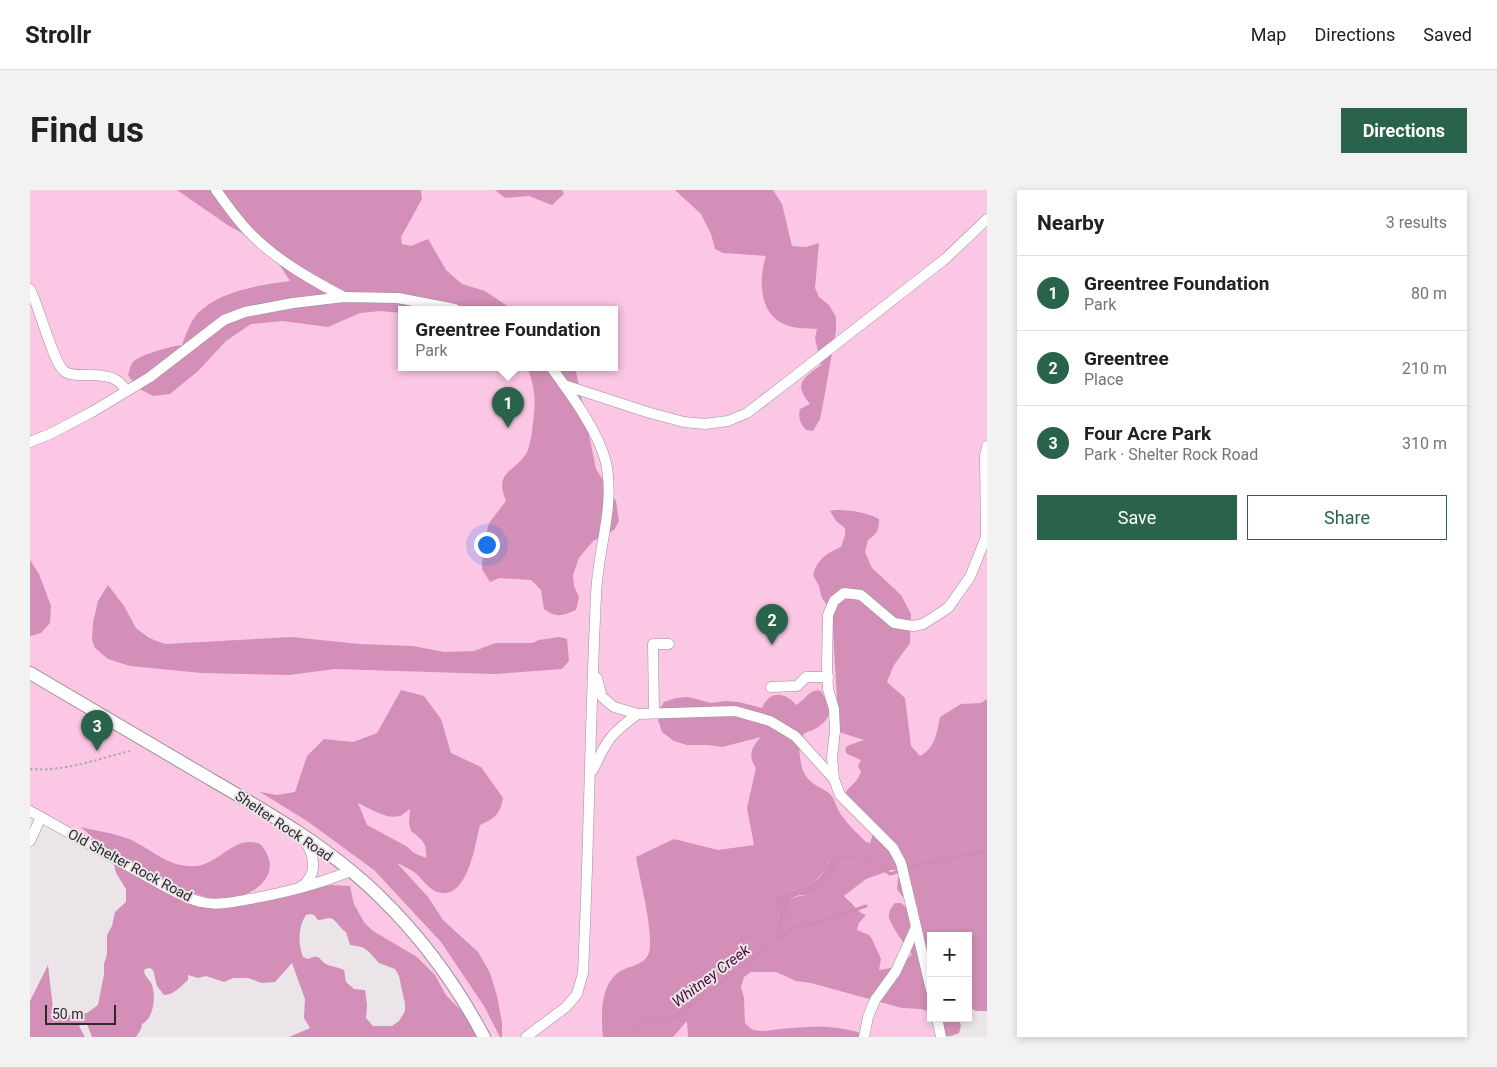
<!DOCTYPE html>
<meta charset="utf-8">
<style>
:root{--surface:#fff;--page:#f2f2f2;--text:#202124;--muted:#757577;--line:#e0e0e0;--accent:#2a634b}
body{margin:0;font-family:Roboto,sans-serif;background:var(--page);color:var(--text)}
.controls{position:absolute;right:15px;bottom:15px;display:grid;overflow:hidden;border-radius:0px;box-shadow:0 2px 8px #0003}
.controls button{width:45px;height:45px;display:grid;place-items:center;padding:0;border:0;border-bottom:1px solid var(--line);background:var(--surface);color:var(--text);font:25px sans-serif}
.scale{position:absolute;left:15px;bottom:12px;width:71px;box-sizing:border-box;padding-left:5px;border:2px solid #2c2a2b;border-top:0;font-size:14px;line-height:18px;white-space:nowrap;color:#2c2a2b;-webkit-text-stroke:4px #ebe4e8;paint-order:stroke}
.you{position:absolute;left:456px;top:354px;width:18px;height:18px;margin:-12px;border:4px solid #fff;border-radius:50%;background:#1a73e8;box-shadow:0 0 0 8px #1a73e833}
.badge{display:grid;place-items:center;width:32px;height:32px;border-radius:50%;background:var(--accent);color:#fff;font-size:16px;font-weight:700}
.pin{position:absolute;translate:-50% -41px;filter:drop-shadow(0 1px 2px #0008)}
.pin::after{content:'';position:absolute;top:26px;width:18px;height:15px;background:inherit;clip-path:polygon(0 0,100% 0,50% 100%)}
.popup{position:absolute;left:368px;top:116px;width:220px;height:65px;box-sizing:border-box;display:grid;place-content:center;border-radius:0px;background:var(--surface);filter:drop-shadow(0 1px 4px #0005);font-size:16px;white-space:nowrap;color:var(--muted)}
.popup b{font-size:19px;color:var(--text)}
.popup::after{content:'';position:absolute;left:50%;top:100%;margin-left:-10px;border:10px solid transparent;border-top-color:var(--surface)}
.list{margin:0;padding:0;list-style:none}
h2{display:flex;justify-content:space-between;align-items:center;height:65px;margin:0;padding:0 20px;font-size:21px}
h2 small{font-size:16px;font-weight:400;color:var(--muted)}
.list li{display:grid;grid-template-columns:32px 1fr auto;gap:15px;align-items:center;box-sizing:border-box;height:75px;padding:0 20px;border-top:1px solid var(--line)}
.list b{display:block;font-size:19px;white-space:nowrap}
.list p{margin:0;font-size:16px;white-space:nowrap;color:var(--muted)}
.list em{font-size:16px;font-style:normal;color:var(--muted)}
.actions{display:flex;gap:10px;padding:15px 20px}
.actions a{flex:1;padding:11px 0;border:1px solid var(--accent);border-radius:0px;text-align:center;font-size:18px;color:var(--accent)}
.actions .main{background:var(--accent);color:#fff}
.map{position:relative;flex:none;width:957px;height:847px;overflow:hidden;border-radius:0px}
header{display:flex;align-items:center;gap:30px;box-sizing:border-box;height:70px;padding:0 25px;background:var(--surface);border-bottom:1px solid var(--line)}
header strong{font-size:24px}
nav{display:flex;gap:28px;margin-inline-start:auto;font-size:18px}
.intro{display:flex;align-items:center;justify-content:space-between;box-sizing:border-box;height:120px;padding:0 30px}
h1{margin:0;font-size:35px}
.button{padding:12px 22px;border-radius:0px;background:var(--accent);color:#fff;font-size:18px;font-weight:700}
main{display:flex;gap:30px;padding:0 30px}
aside{flex:1;background:var(--surface);border-radius:0px;box-shadow:0 2px 8px #0003}
.map>svg:first-child{display:block}
.green{fill:#fcc6e5;fill-rule:evenodd}
.forest{fill:#d38fb7;fill-rule:evenodd}
.water{fill:#d08cb4}
.lines{fill:none;stroke-linecap:round;stroke-linejoin:round}
.stream{stroke:#d08cb4;stroke-width:3}
.minor-casing{stroke:#979295;stroke-width:11}
.major-casing{stroke:#979295;stroke-width:14}
.path{stroke:#aea9ac;stroke-width:2;stroke-dasharray:2.5 2.5;stroke-linecap:butt}
.minor{stroke:#fff;stroke-width:10}
.major{stroke:#fff;stroke-width:12}
.labels{text-anchor:middle;stroke-width:4;stroke-linejoin:round;paint-order:stroke}
.street-label{font-size:14px;fill:#2c2a2b;stroke:#ebe4e8}
.water-label{font-size:15px;font-style:italic;fill:#4a0d37;stroke:#ebe4e8}
</style>
<header>
<strong>Strollr</strong>
<nav><a>Map</a><a>Directions</a><a>Saved</a></nav>
</header>
<div class="intro"><h1>Find us</h1><a class="button">Directions</a></div>
<main>
<div class="map">
<svg width="957" height="847" viewBox="0 0 957 847">
<rect width="100%" height="100%" fill="#ebe4e8"/>
<path class="green" d="M0 0H957V807L938 746H901V828H908L912 847H454L452 842 416 805 405 785 343 741C332 731 325 719 322 704L301 695 288 698 171 712 0 621ZM372 119H584V177H372Z"/>
<g class="forest">
<path d="M147 0H391L392 9 371 47 372 54 381 56 398 49 416 80 432 94 455 101 482 119H372V123L351 121 330 123 298 137 252 131 221 134 196 151 168 181 140 204 123 206 108 198 98 185C99 182 100 177 102 173 108 165 142 156 152 155 156 144 160 132 168 123 190 101 230 95 260 91L238 57 199 36Z"/>
<polygon points="465,0 532,0 534,4 522,15 499,6 475,8"/>
<path d="M645 0H743L752 14 762 56 776 57 789 53 785 98 789 107 799 115 806 127V141L793 214 790 229 783 241 776 240C770 233 768 228 770 219L780 214C763 194 773 188 791 175L785 148 787 139C778 138 768 139 759 136 729 127 728 91 736 66L693 63 685 59 681 44 671 24Z"/>
<path d="M497 177H545L566 279 586 311 589 331 584 340 563 351 549 368 543 385 544 396 549 407 546 420C532 426 526 428 514 419L511 400 501 390 469 388 460 392 452 379 453 357 459 333 476 311C464 282 483 283 496 264 502 256 506 212 504 203 503 194 500 184 497 177Z"/>
<path d="M805 320C821 320 835 322 849 329 849 340 847 344 838 350L835 362 842 378 871 405 881 424 880 453 864 475 857 492 875 508 881 556 890 566C905 558 907 543 910 527L931 514 951 513 957 509V821H946L938 817V746H901V822L891 819 872 818 781 793 766 791 746 782H721L714 787 711 797 714 808 715 833C718 836 720 839 724 840 733 842 741 840 751 839 779 836 814 834 839 847H658L657 831 643 847H573C571 827 570 795 589 782 598 776 612 776 618 765 626 750 609 686 606 667L644 649 688 660 724 655 717 618 726 578C717 565 722 557 731 547L692 557 678 555H657L644 551 632 542 628 530V521L634 512 646 508 658 507 681 513 695 511 709 512 732 518C740 500 755 502 766 515 776 510 779 498 791 501 802 518 804 527 785 539 782 541 778 541 775 543 766 551 770 571 773 581 778 593 789 596 799 603 805 608 807 620 812 626 819 636 828 644 836 652L840 653 843 644 817 608 816 601 827 590 831 582 828 576 831 570 817 564 815 560 817 556 834 550 809 542 802 425 797 415 792 408 789 396 783 385C787 369 797 363 811 357L815 345V338L806 331 800 321ZM798 672H810C802 685 791 701 775 705 769 707 766 705 760 710V701C780 697 790 691 798 672ZM861 680H867L871 682 868 688 867 699 872 706 887 715 888 721 887 728 882 729 877 722V718L871 713H865C861 718 858 722 859 728 861 735 877 759 882 764 873 775 864 778 849 780L851 769 842 749 839 745 827 740 829 733 836 725 831 723 814 706 836 689Z"/>
<polygon points="0,370 9,384 21,416 20,433 11,443 0,446"/>
<polygon points="78,395 94,416 106,438 119,448 135,454 262,447 329,454 383,456 414,462 444,461 466,453 502,453 509,450 529,447 537,449 539,471 532,479 465,484 305,479 259,485 172,483 100,476 78,469 65,458 62,450 63,433 68,411"/>
<path d="M371 500 394 506 411 529 421 563 451 577 473 608C470 625 465 628 450 635 445 654 438 712 407 702 397 698 392 688 384 682 379 679 372 675 367 673L398 707 413 730 448 762 460 783 467 806 472 832V847H470L454 816 411 752 344 680 277 631 230 602 247 605 265 602 277 566 294 549 323 552 347 543ZM328 613C339 618 357 630 370 626 373 625 377 620 380 619L379 633 381 641C393 650 397 653 396 668L384 663 376 656 337 635Z"/>
<path d="M51 637C66 641 84 643 99 649 122 659 138 678 165 676 188 675 203 646 227 653 232 654 234 659 237 664 249 688 221 706 200 709 175 712 150 696 126 691 150 707 173 715 201 712L288 698 301 695 320 696 324 714 334 732 343 741 387 767 405 785 416 805 452 842 454 847H259L280 838 274 828 275 809 262 773 245 792 232 793 218 788H203L194 792 176 786 168 788 158 785V790C151 796 144 805 134 805L127 796 123 780 120 778 115 779 114 781C115 787 120 790 122 795 126 806 124 828 112 834L111 839 106 847H62L57 834 52 833 49 836 55 847H0V811L18 775 23 818 30 826 57 823 68 815 74 784V774L77 764V745L82 736 85 722 96 712V699L86 683 82 666 85 668ZM280 724 284 725 288 730C292 730 297 728 300 728 306 729 310 739 316 742L320 755 332 757 338 761 349 773 365 779 369 786 375 814V821L369 831 362 836H343L336 828 337 815 335 800 324 799 316 792 314 780C308 777 304 777 298 775 288 771 292 763 278 769L273 767C268 754 268 737 276 725Z"/>
<path d="M908 828C920 828 936 825 929 843L921 846 904 847 911 840Z"/>
</g>
<path class="water" d="M808 666 811 667 810 672C804 682 795 698 784 703 777 706 767 703 761 709 757 714 759 721 752 726L745 714 747 706C761 700 776 699 788 689 796 682 796 668 808 666Z"/>
<g class="lines">
<g class="stream">
<polyline points="808,668 813,666 824,667"/>
<polyline points="842,671 860,684 896,673 957,661"/>
<polyline points="747,750 767,736 787,733 836,716"/>
<polyline points="602,847 608,838 615,831 634,831 647,826 747,750 753,723"/>
</g>
<g class="minor-casing">
<g id="minor">
<path d="M186 0C196 14 207 30 219 42 246 70 280 89 314 107"/>
<path d="M0 99C9 116 23 172 34 181 42 189 73 181 86 190 90 192 94 197 97 201"/>
<polyline points="534,195 620,223 654,232 675,234 698,231 717,223 751,197 915,69 957,29"/>
<polyline points="0,252 20,244 62,222 120,187 194,130 215,122 263,113 314,107 368,108 425,119"/>
<polyline points="567,488 572,507 584,517 608,524 705,521 740,531 765,546 804,589"/>
<polyline points="741,497 767,496 776,487 798,487"/>
<polyline points="624,523 623,454 639,454"/>
<path d="M563 580C576 551 581 543 608 524"/>
<path d="M0 621 132 695C144 701 157 709 171 712 187 716 204 712 220 709 258 702 285 695 321 681"/>
<polyline points="0,651 11,627"/>
<path d="M269 698C290 686 285 662 271 646"/>
<polyline points="901,800 871,673 863,658 810,605 804,589 802,567 805,541 804,519 798,499 797,475 798,425 804,411 814,403 831,405 864,433 883,436 893,434 918,418 940,387 956,347 955,266 957,256"/>
<polyline points="907,828 911,847"/>
<path d="M496 847 536 817 547 804 553 783C559 657 560 531 566 406 567 363 584 321 577 278 572 246 540 203 521 177"/>
<polyline points="834,847 838,827 845,810 866,781 886,737"/>
</g>
</g>
<g class="major-casing">
<path id="major" d="M0 483C57 517 114 550 170 583 232 619 300 657 351 708 392 748 427 796 454 847"/>
</g>
<path class="path" d="M0 579C33 582 68 569 100 561"/>
<use href="#minor" class="minor"/>
<use href="#major" class="major"/>
</g>
<g class="labels">
<g class="street-label">
<text transform="translate(254 636) rotate(34)" y="5">Shelter Rock Road</text>
<text transform="translate(100 675) rotate(28)" y="5">Old Shelter Rock Road</text>
</g>
<g class="water-label">
<text transform="translate(681 786) rotate(-37)" y="5">Whitney Creek</text>
</g>
</g>
</svg>
<div class="controls">
<button>+</button>
<button>−</button>
</div>
<div class="scale">50 m</div>
<div class="you"></div>
<div class="pin badge" style="left:478px;top:238px">1</div>
<div class="popup"><b>Greentree Foundation</b>Park</div>
<div class="pin badge" style="left:742px;top:455px">2</div>
<div class="pin badge" style="left:67px;top:561px">3</div>
</div>
<aside>
<h2>Nearby<small>3 results</small></h2>
<ul class="list">
<li><span class="badge">1</span><div><b>Greentree Foundation</b><p>Park</p></div><em>80 m</em></li>
<li><span class="badge">2</span><div><b>Greentree</b><p>Place</p></div><em>210 m</em></li>
<li><span class="badge">3</span><div><b>Four Acre Park</b><p>Park · Shelter Rock Road</p></div><em>310 m</em></li>
</ul>
<div class="actions"><a class="main">Save</a><a>Share</a></div>
</aside>
</main>
